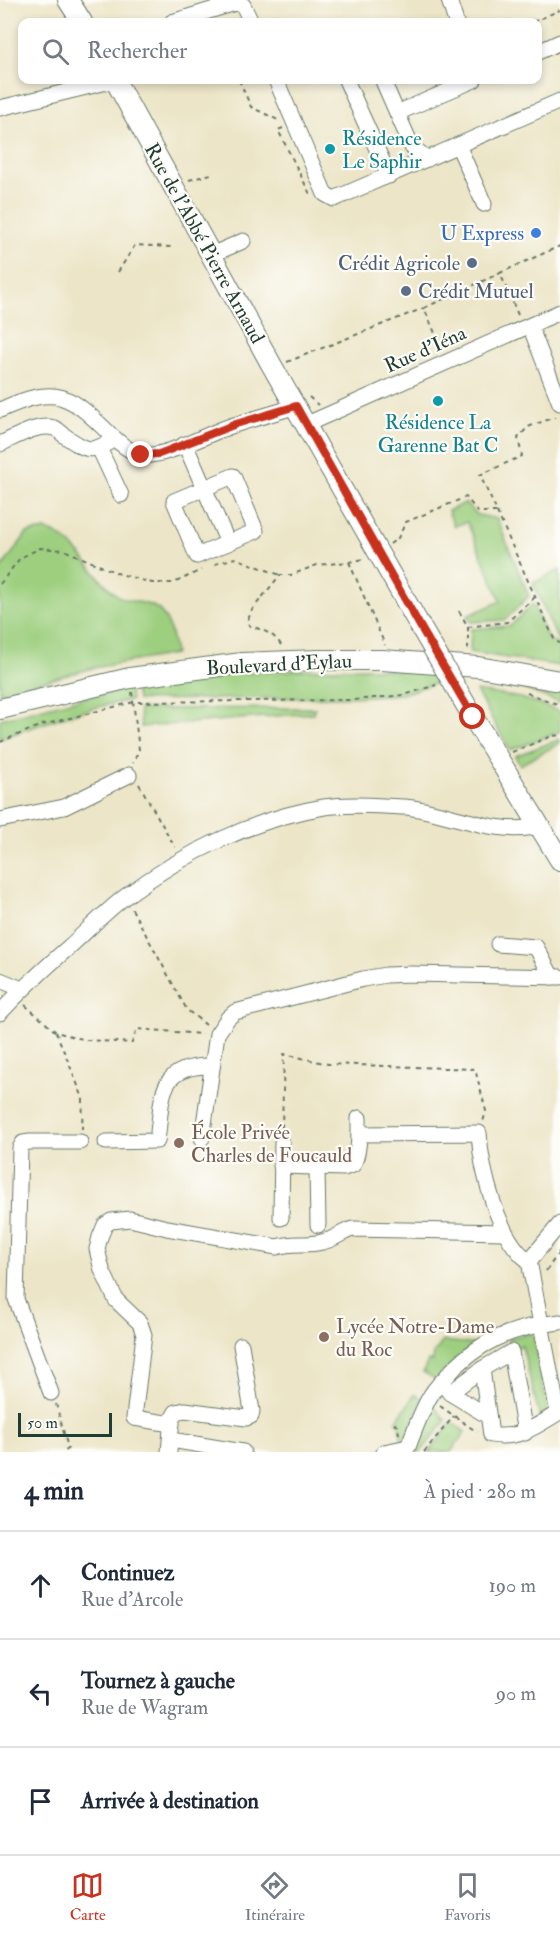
<!DOCTYPE html>
<html lang="fr">
<meta charset="utf-8">
<style>
:root{--surface:#fff;--page:#f2f2f3;--text:#1f2937;--muted:#747a83;--line:#e0e1e3;--accent:#c8321e}
body{margin:0;font-family:"IM FELL Double Pica",serif;background:var(--page);color:var(--text)}
.scale{position:absolute;left:18px;bottom:15px;width:94px;box-sizing:border-box;padding-left:6px;border:3px solid #1f3d34;border-top:0;font-size:16px;line-height:21px;white-space:nowrap;color:#1f3d34;-webkit-text-stroke:4px #fdfcf7;paint-order:stroke}
.stop{position:absolute;width:18px;height:18px;margin:-14px;border:4px solid #c8321e;border-radius:50%;background:#fff}
.stop.end{background:#c8321e;border-color:#fff;box-shadow:0 2px 6px #0008}
.list{margin:0;padding:0;list-style:none}
h2{display:flex;justify-content:space-between;align-items:center;height:78px;margin:0;padding:0 24px;font-size:26px}
h2 small{font-size:20px;font-weight:400;color:var(--muted)}
.list li{display:grid;grid-template-columns:39px 1fr auto;gap:18px;align-items:center;box-sizing:border-box;height:108px;padding:0 24px;border-top:2px solid var(--line)}
.list b{display:block;font-size:22px;white-space:nowrap}
.list p{margin:0;font-size:20px;white-space:nowrap;color:var(--muted)}
.list em{font-size:20px;font-style:normal;color:var(--muted)}
.icon{flex:none;width:33px;height:33px;fill:none;stroke:currentColor;stroke-width:2;stroke-linecap:round;stroke-linejoin:round}
.map{position:relative;flex:none;width:560px;height:1452px;overflow:hidden}
.search{position:absolute;background:var(--surface);box-shadow:0 3px 9px #0003;left:18px;right:18px;top:18px;height:66px;display:flex;align-items:center;gap:15px;box-sizing:border-box;padding:0 21px;border-radius:12px;color:var(--muted);font-size:22px}
.sheet{height:402px;background:var(--surface)}
nav{display:flex;justify-content:space-around;align-items:center;box-sizing:border-box;height:84px;border-top:2px solid var(--line);background:var(--surface);font-size:16px;color:var(--muted)}
nav a{display:grid;justify-items:center;gap:3px}
nav .on{color:var(--accent)}
.map>svg:first-child{display:block}
.green{fill:#9dcf7f;stroke:#5e865a;stroke-width:1.5}
.lines{fill:none;stroke-linecap:round;stroke-linejoin:round}
.minor-casing{stroke:#677867;stroke-width:17}
.major-casing{stroke:#677867;stroke-width:22}
.path{stroke:#677867;stroke-width:2;stroke-dasharray:4.5 4.5;stroke-linecap:butt}
.minor{stroke:#fff;stroke-width:15}
.major{stroke:#fff;stroke-width:20}
.major-bridge-casing{stroke:#677867;stroke-width:22;stroke-linecap:butt}
.major-bridge{stroke:#fff;stroke-width:20}
.route{stroke:#c8321e;stroke-width:8}
.culture-dot{fill:#0f9aa8;stroke:#fdfcf7;stroke-width:2}
.shop-dot{fill:#3f7fe0;stroke:#fdfcf7;stroke-width:2}
.service-dot{fill:#5c6f8a;stroke:#fdfcf7;stroke-width:2}
.education-dot{fill:#8d6e63;stroke:#fdfcf7;stroke-width:2}
.labels{text-anchor:middle;stroke-width:4.5;stroke-linejoin:round;paint-order:stroke}
.culture-label{font-size:20px;fill:#0d838f;stroke:#fdfcf7;text-anchor:start}
.shop-label{font-size:20px;fill:#366cbe;stroke:#fdfcf7;text-anchor:end}
.street-label{font-size:20px;fill:#1f3d34;stroke:#fdfcf7}
.service-label{font-size:20px;fill:#4e5e75;stroke:#fdfcf7;text-anchor:end}
.education-label{font-size:20px;fill:#785e54;stroke:#fdfcf7;text-anchor:start}
</style>
<div class="map">
<svg width="560" height="1452" viewBox="0 0 560 1452">
<rect width="100%" height="100%" fill="#fdfcf7"/>
<filter id="ink" filterUnits="userSpaceOnUse"><feTurbulence type="fractalNoise" baseFrequency=".0167" numOctaves="2"/><feDisplacementMap in="SourceGraphic" scale="12" xChannelSelector="R" yChannelSelector="G"/><feConvolveMatrix kernelMatrix="1 2 1 2 8 2 1 2 1" color-interpolation-filters="sRGB"/></filter>
<filter id="wash" filterUnits="userSpaceOnUse"><feTurbulence type="fractalNoise" baseFrequency=".008" numOctaves="4" result="noise"/><feDisplacementMap in="SourceGraphic" scale="24" xChannelSelector="R" yChannelSelector="G"/><feGaussianBlur stdDeviation="1.35" result="paint"/><feColorMatrix in="noise" values="0 0 0 0 0 0 0 0 0 0 0 0 0 0 0 0 0 1.4 0 .05"/><feComposite in="paint" operator="in"/></filter>
<g filter="url(#wash)">
<rect width="100%" height="100%" fill="#ece5c7"/>
<g class="green">
<polygon points="465,503 478,515 497,519 529,596 505,620 471,622 467,616 501,601 467,522 454,526 448,511"/>
<path d="M46 530C80 541 90 575 117 595 129 604 150 600 160 611 171 623 172 639 175 654L93 668 0 693V570L27 533Z"/>
<polygon points="560,570 560,640 557,639 533,583"/>
<polygon points="533,604 548,639 560,646 560,666 470,652 471,629 510,626"/>
<path d="M366 668 434 673 439 682 402 694 352 697 137 700 134 684C213 674 287 669 366 668Z"/>
<polygon points="466,676 560,690 560,703 524,689 469,681"/>
<path d="M129 686 131 700C86 708 42 723 0 739V719Z"/>
<polygon points="476,691 521,698 560,711 560,732 510,750"/>
<polygon points="315,708 313,713 141,727 139,709"/>
<polygon points="560,739 560,743 520,765 515,756"/>
<polygon points="530,1333 534,1337 551,1425 542,1427 522,1346 512,1348 509,1338"/>
<polygon points="443,1341 473,1344 437,1380 423,1372 428,1361 433,1361 434,1353"/>
<polygon points="415,1394 422,1399 405,1443 402,1441 399,1424 396,1421"/>
<path d="M432 1403C438 1408 439 1414 446 1420L421 1452H417L414 1445Z"/>
<polygon points="452,1422 465,1432 451,1452 429,1452"/>
</g>
</g>
<g filter="url(#ink)">
<g class="lines">
<g class="minor-casing">
<g id="minor">
<polyline points="449,0 456,22"/>
<polyline points="172,22 235,3 243,5 251,22"/>
<polyline points="538,52 560,42"/>
<polyline points="276,80 325,194 334,199 560,101"/>
<polyline points="346,80 389,176"/>
<polyline points="383,81 412,147 428,159"/>
<polyline points="0,108 115,80"/>
<polyline points="397,113 474,80"/>
<polyline points="458,145 484,204"/>
<polyline points="211,255 243,241"/>
<polyline points="530,326 560,403"/>
<path d="M0 410C58 384 69 394 112 436 121 444 131 453 143 455 166 458 210 432 234 425 255 418 276 413 296 406"/>
<polyline points="307,424 560,312"/>
<path d="M0 444C14 438 38 423 54 428 58 429 62 434 65 436 88 452 91 453 115 439"/>
<polyline points="185,444 228,543"/>
<polyline points="99,448 121,495"/>
<polygon points="233,476 256,531 197,556 174,501"/>
<polyline points="0,820 64,807 129,775"/>
<polyline points="498,944 536,947 552,977"/>
<polyline points="0,980 22,989"/>
<path d="M0 1013C22 989 45 968 69 947 88 930 106 911 126 896 184 853 253 819 324 807 350 803 379 806 405 807 443 810 504 839 539 825"/>
<path d="M359 1134 479 1133C481 1169 498 1240 529 1261L560 1224"/>
<polyline points="202,1138 217,1034 228,1018 235,1012 363,979 386,975 412,974 560,977"/>
<path d="M106 1142 157 1141C163 1098 156 1065 212 1066"/>
<path d="M281 1166 344 1168 353 1165C360 1151 359 1133 359 1118"/>
<polyline points="317,1168 318,1225"/>
<polyline points="281,1218 282,1143"/>
<path d="M482 1369 491 1435C519 1440 536 1426 558 1413L529 1261"/>
<polyline points="446,1388 450,1393 488,1416"/>
<polyline points="51,1393 16,1299 20,1148 23,1143 30,1142 80,1142"/>
<polyline points="450,1393 482,1369 511,1352 525,1433"/>
<path d="M172 1424 134 1418 144 1335 140 1323 116 1300 102 1270 97 1249 100 1237 105 1225 111 1221 130 1219 167 1228 277 1247C292 1242 306 1246 322 1242 334 1240 341 1232 353 1229L505 1232"/>
<polyline points="171,1440 243,1452"/>
<polyline points="169,1452 172,1419 176,1412 185,1410 246,1418 251,1416 252,1411 241,1345"/>
<path d="M384 1452 408 1447C414 1431 420 1415 428 1400 432 1392 439 1384 445 1378 477 1341 513 1327 560 1322"/>
</g>
</g>
<g class="major-casing">
<g id="major">
<polyline points="68,0 82,22"/>
<polyline points="115,80 271,364 420,626"/>
<polyline points="0,709 130,678 242,663 318,660 382,660 478,667 560,681"/>
<polyline points="473,717 560,860"/>
</g>
</g>
<g class="path">
<polyline points="533,22 560,10"/>
<polyline points="239,80 251,107 278,120"/>
<polyline points="283,128 278,130 310,194"/>
<polyline points="189,180 215,173"/>
<polyline points="118,272 135,245 170,247 172,251"/>
<polyline points="518,315 500,273 560,246"/>
<polyline points="442,349 424,308 500,273"/>
<polyline points="287,362 424,308"/>
<polyline points="309,397 318,405"/>
<polyline points="497,512 555,641 560,643"/>
<polyline points="390,544 398,538 406,522 466,497 478,512 497,512 480,475 522,456 518,438 528,427 555,417"/>
<polyline points="349,562 364,559"/>
<polyline points="215,564 235,558 280,575"/>
<polyline points="0,584 20,558 40,548 64,550 117,573 152,583 174,583 201,570"/>
<polyline points="459,611 468,627 468,652"/>
<polyline points="468,627 507,622 535,597"/>
<path d="M281 645C274 633 262 630 250 626L247 622 252 610 280 575H291L317 565 349 562 385 645"/>
<polyline points="132,692 139,750 133,763"/>
<polyline points="527,693 560,705"/>
<polyline points="0,742 42,725 134,702 354,700 404,695 436,685"/>
<polyline points="512,752 552,736 560,735"/>
<polyline points="139,784 175,847"/>
<polyline points="132,909 187,1010 206,1025"/>
<polyline points="25,1005 56,1032 86,1040 132,1043 137,1029 202,1034"/>
<polyline points="56,1032 83,1098 82,1129"/>
<polyline points="282,1128 284,1054 328,1064 475,1069 486,1111 483,1122"/>
<polyline points="546,1271 560,1251"/>
<polyline points="56,1404 68,1448 65,1452"/>
<polyline points="440,1406 477,1432"/>
<polyline points="394,1423 397,1426 399,1434"/>
<polyline points="424,1452 454,1416"/>
</g>
<use href="#minor" class="minor"/>
<use href="#major" class="major"/>
<g class="major-bridge-casing">
<polyline id="major-bridge" points="420,626 473,717"/>
</g>
<use href="#major-bridge" class="major-bridge"/>
</g>
</g>
<g class="lines" filter="url(#ink)">
<polyline class="route" points="141,455 159,454 236,424 296,406 420,626 473,717"/>
</g>
<g class="culture-dot">
<circle cx="330" cy="149" r="6"/>
<circle cx="438" cy="401" r="6"/>
</g>
<circle class="shop-dot" cx="536" cy="233" r="6"/>
<g class="service-dot">
<circle cx="472" cy="263" r="6"/>
<circle cx="406" cy="291" r="6"/>
</g>
<g class="education-dot">
<circle cx="179" cy="1143" r="6"/>
<circle cx="324" cy="1337" r="6"/>
</g>
<g class="labels">
<g class="culture-label">
<text x="342" y="145">Résidence<tspan x="342" dy="23">Le Saphir</tspan></text>
<text x="438" y="429" text-anchor="middle">Résidence La<tspan x="438" dy="23">Garenne Bat C</tspan></text>
</g>
<g class="shop-label">
<text x="524" y="240">U Express</text>
</g>
<g class="street-label">
<text transform="translate(205 243) rotate(61)" y="7">Rue de l'Abbé Pierre Arnaud</text>
<text transform="translate(425 349) rotate(-24)" y="7">Rue d'Iéna</text>
<text transform="translate(279 664) rotate(-3)" y="7">Boulevard d'Eylau</text>
</g>
<g class="service-label">
<text x="460" y="270">Crédit Agricole</text>
<text x="418" y="298" text-anchor="start">Crédit Mutuel</text>
</g>
<g class="education-label">
<text x="191" y="1139">École Privée<tspan x="191" dy="23">Charles de Foucauld</tspan></text>
<text x="336" y="1333">Lycée Notre-Dame<tspan x="336" dy="23">du Roc</tspan></text>
</g>
</g>
</svg>
<div class="scale">50 m</div>
<div class="stop" style="left:473px;top:717px"></div>
<div class="stop end" style="left:141px;top:455px"></div>
<div class="search"><svg class="icon" aria-label="search" viewBox="0 0 24 24"><circle cx="10" cy="10" r="6"/><path d="M15 15l6 6"/></svg>Rechercher</div>
</div>
<section class="sheet">
<h2>4 min<small>À pied · 280 m</small></h2>
<ul class="list">
<li><svg class="icon" aria-label="ahead" viewBox="0 0 24 24"><path d="M12 20V5M6 11l6-6 6 6"/></svg><div><b>Continuez</b><p>Rue d'Arcole</p></div><em>190 m</em></li>
<li><svg class="icon" aria-label="left" viewBox="0 0 24 24"><path d="M17 20v-9H6M10 6l-5 5 5 5"/></svg><div><b>Tournez à gauche</b><p>Rue de Wagram</p></div><em>90 m</em></li>
<li><svg class="icon" aria-label="arrive" viewBox="0 0 24 24"><path d="M6 21V4h12l-3 4 3 4H6"/></svg><div><b>Arrivée à destination</b></div></li>
</ul>
</section>
<nav>
<a class="on"><svg class="icon" aria-label="map" viewBox="0 0 24 24"><path d="M3 6l6-2 6 2 6-2v14l-6 2-6-2-6 2zM9 4v14M15 6v14"/></svg>Carte</a>
<a><svg class="icon" aria-label="directions" viewBox="0 0 24 24"><path d="M12 3l9 9-9 9-9-9zM9 14v-3h6M13 9l2 2-2 2"/></svg>Itinéraire</a>
<a><svg class="icon" aria-label="saved" viewBox="0 0 24 24"><path d="M7 4h10v16l-5-4-5 4z"/></svg>Favoris</a>
</nav>
